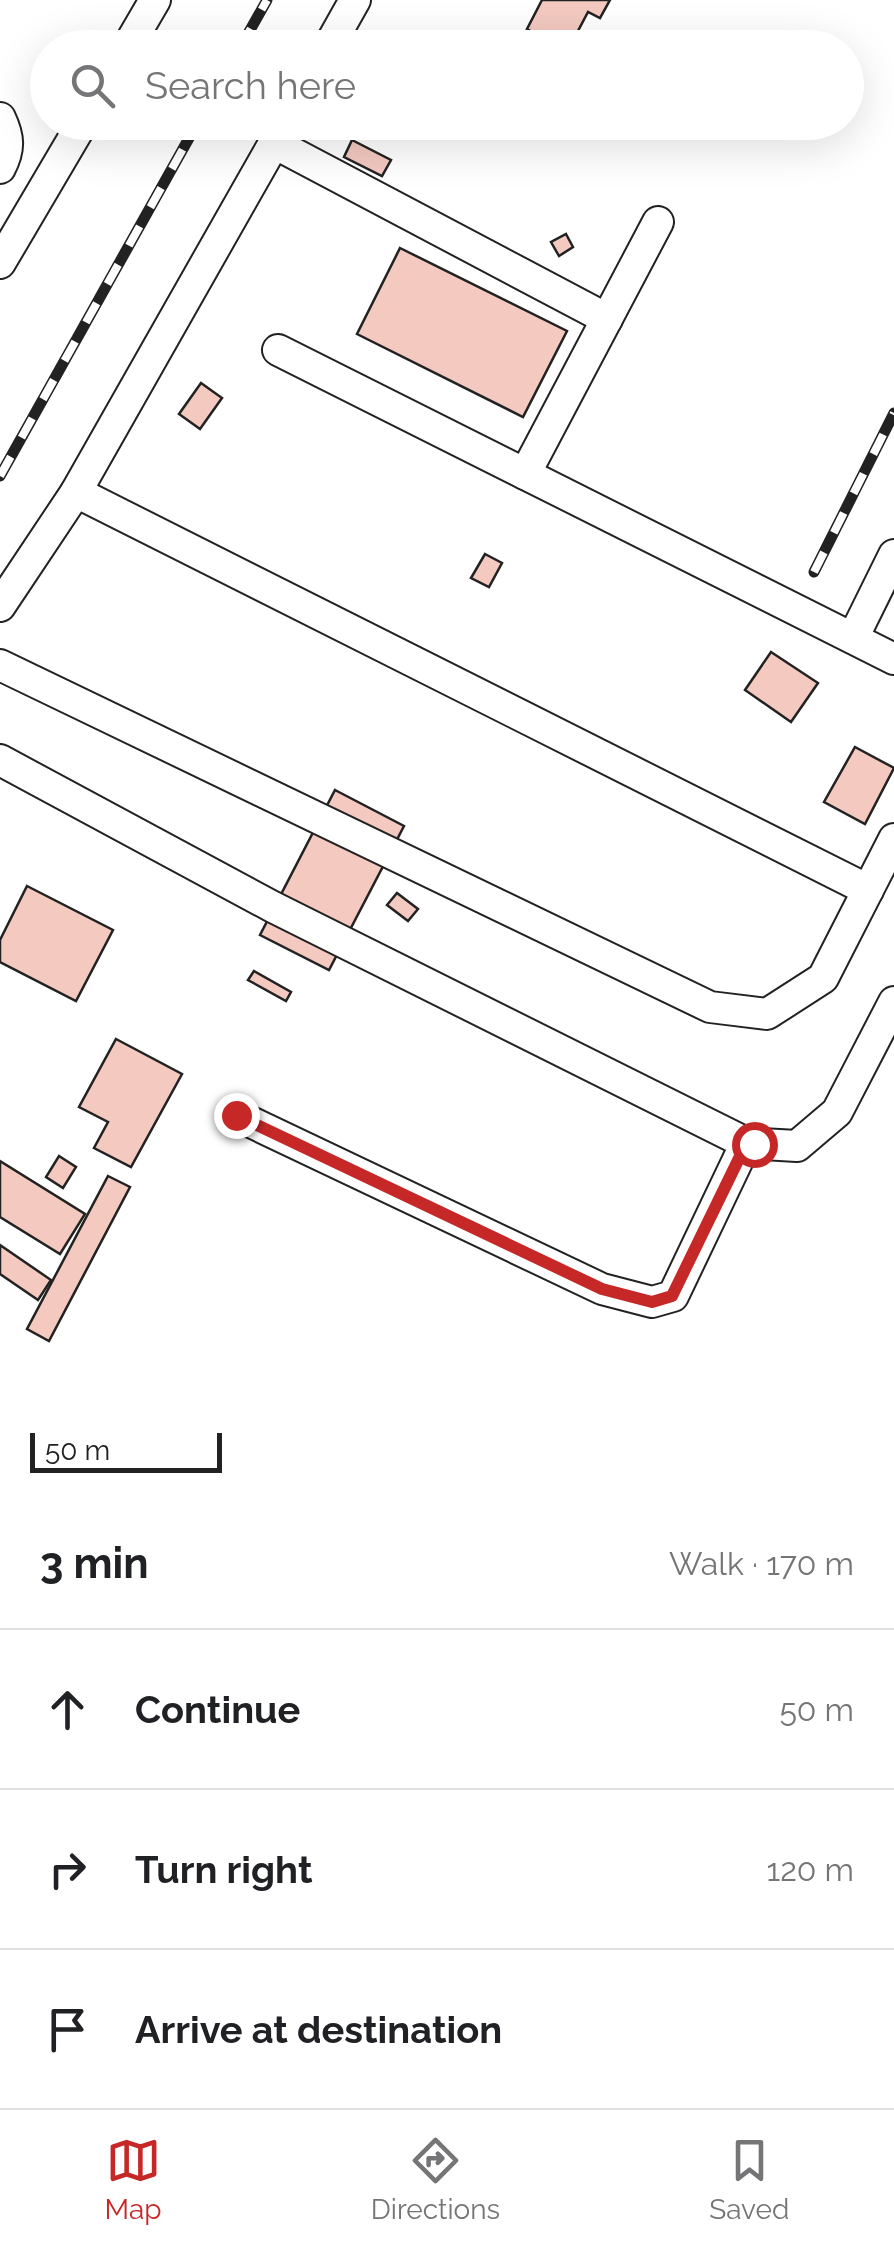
<!DOCTYPE html>
<meta charset="utf-8">
<style>
:root{--surface:#fff;--page:#f6f6f6;--text:#202124;--muted:#757577;--line:#e0e0e0;--accent:#c62828}
body{margin:0;font-family:Raleway,sans-serif;background:var(--page);color:var(--text)}
.scale{position:absolute;left:30px;bottom:25px;width:192px;box-sizing:border-box;padding-left:10px;border:5px solid #222;border-top:0;font-size:28px;line-height:35px;white-space:nowrap;color:#222;-webkit-text-stroke:8px #fff;paint-order:stroke}
.stop{position:absolute;width:30px;height:30px;margin:-22px;border:8px solid #c62828;border-radius:50%;background:#fff}
.stop.end{background:#c62828;border-color:#fff;box-shadow:0 2px 10px #0008}
.list{margin:0;padding:0;list-style:none}
h2{display:flex;justify-content:space-between;align-items:center;height:130px;margin:0;padding:0 40px;font-size:42px}
h2 small{font-size:32px;font-weight:400;color:var(--muted)}
.list li{display:grid;grid-template-columns:65px 1fr auto;gap:30px;align-items:center;box-sizing:border-box;height:160px;padding:0 40px;border-top:2px solid var(--line)}
.list b{display:block;font-size:38px;white-space:nowrap}
.list em{font-size:32px;font-style:normal;color:var(--muted)}
.icon{flex:none;width:55px;height:55px;fill:none;stroke:currentColor;stroke-width:2;stroke-linecap:round;stroke-linejoin:round}
.map{position:relative;flex:none;width:894px;height:1498px;overflow:hidden}
.search{position:absolute;background:var(--surface);box-shadow:0 10px 40px #0002;left:30px;right:30px;top:30px;height:110px;display:flex;align-items:center;gap:25px;box-sizing:border-box;padding:0 35px;border-radius:55px;color:var(--muted);font-size:38px}
.sheet{height:610px;background:var(--surface)}
nav{display:flex;justify-content:space-around;align-items:center;box-sizing:border-box;height:140px;border-top:2px solid var(--line);background:var(--surface);font-size:28px;color:var(--muted)}
nav a{display:grid;justify-items:center;gap:5px}
nav .on{color:var(--accent)}
.map>svg:first-child{display:block}
.building{fill:#f3c9c0;stroke:#222;stroke-width:2.5}
.lines{fill:none;stroke-linecap:round;stroke-linejoin:round}
.minor-casing{stroke:#222;stroke-width:34}
.minor{stroke:#fff;stroke-width:30}
.rail-casing{stroke:#222;stroke-width:11}
.rail{stroke:#fff;stroke-width:8;stroke-dasharray:22;stroke-linecap:butt}
.route{stroke:#c62828;stroke-width:12}
</style>
<div class="map">
<svg width="894" height="1498" viewBox="0 0 894 1498">
<rect width="100%" height="100%" fill="#fff"/>
<g class="building">
<polygon points="542,0 610,0 600,18 588,12 569,48 561,48 527,29"/>
<polygon points="352,140 391,160 382,176 344,157"/>
<polygon points="566,234 573,247 559,256 551,242"/>
<polygon points="400,248 567,331 523,417 357,334"/>
<polygon points="201,383 222,398 200,429 179,414"/>
<polygon points="485,554 502,563 489,587 471,578"/>
<polygon points="771,652 818,683 791,722 745,690"/>
<polygon points="855,747 894,768 865,824 824,802"/>
<polygon points="335,790 404,826 329,970 260,935"/>
<polygon points="27,886 113,930 76,1001 0,962 0,940"/>
<polygon points="397,893 418,909 408,921 387,905"/>
<polygon points="254,971 291,992 286,1001 248,980"/>
<polygon points="116,1039 182,1074 131,1167 94,1148 108,1122 79,1107"/>
<polygon points="59,1156 76,1167 63,1188 46,1177"/>
<polygon points="0,1161 85,1214 60,1254 0,1217"/>
<polygon points="108,1176 130,1187 49,1341 27,1329"/>
<polygon points="0,1245 51,1280 38,1300 0,1274"/>
</g>
<g class="lines">
<g class="minor-casing">
<g id="minor">
<polyline points="127,48 155,0"/>
<polyline points="328,48 355,0"/>
<path d="M0 118C9 137 10 149 0 168"/>
<polyline points="274,143 607,319"/>
<polyline points="0,263 83,122"/>
<polyline points="278,350 894,659"/>
<polyline points="525,474 658,222"/>
<polyline points="76,492 868,890"/>
<polyline points="0,606 76,492 286,122"/>
<polyline points="853,638 894,555"/>
<polyline points="0,665 710,1007 767,1014 823,978 894,839"/>
<polyline points="0,760 273,907 746,1143 797,1146 837,1112 894,1002"/>
<polyline points="236,1115 602,1289 652,1302 673,1296 746,1143"/>
</g>
</g>
<use href="#minor" class="minor"/>
<g class="rail-casing">
<g id="rail">
<polyline points="240,48 267,0"/>
<polyline points="0,476 198,122"/>
<polyline points="814,572 894,413"/>
</g>
</g>
<use href="#rail" class="rail"/>
</g>
<g class="lines">
<polyline class="route" points="236,1115 602,1289 652,1302 672,1296 746,1144 754,1144"/>
</g>
</svg>
<div class="scale">50 m</div>
<div class="stop" style="left:754px;top:1144px"></div>
<div class="stop end" style="left:236px;top:1115px"></div>
<div class="search"><svg class="icon" aria-label="search" viewBox="0 0 24 24"><circle cx="10" cy="10" r="6"/><path d="M15 15l6 6"/></svg>Search here</div>
</div>
<section class="sheet">
<h2>3 min<small>Walk · 170 m</small></h2>
<ul class="list">
<li><svg class="icon" aria-label="ahead" viewBox="0 0 24 24"><path d="M12 20V5M6 11l6-6 6 6"/></svg><div><b>Continue</b></div><em>50 m</em></li>
<li><svg class="icon" aria-label="right" viewBox="0 0 24 24"><path d="M7 20v-9h11M14 6l5 5-5 5"/></svg><div><b>Turn right</b></div><em>120 m</em></li>
<li><svg class="icon" aria-label="arrive" viewBox="0 0 24 24"><path d="M6 21V4h12l-3 4 3 4H6"/></svg><div><b>Arrive at destination</b></div></li>
</ul>
</section>
<nav>
<a class="on"><svg class="icon" aria-label="map" viewBox="0 0 24 24"><path d="M3 6l6-2 6 2 6-2v14l-6 2-6-2-6 2zM9 4v14M15 6v14"/></svg>Map</a>
<a><svg class="icon" aria-label="directions" viewBox="0 0 24 24"><path d="M12 3l9 9-9 9-9-9zM9 14v-3h6M13 9l2 2-2 2"/></svg>Directions</a>
<a><svg class="icon" aria-label="saved" viewBox="0 0 24 24"><path d="M7 4h10v16l-5-4-5 4z"/></svg>Saved</a>
</nav>
